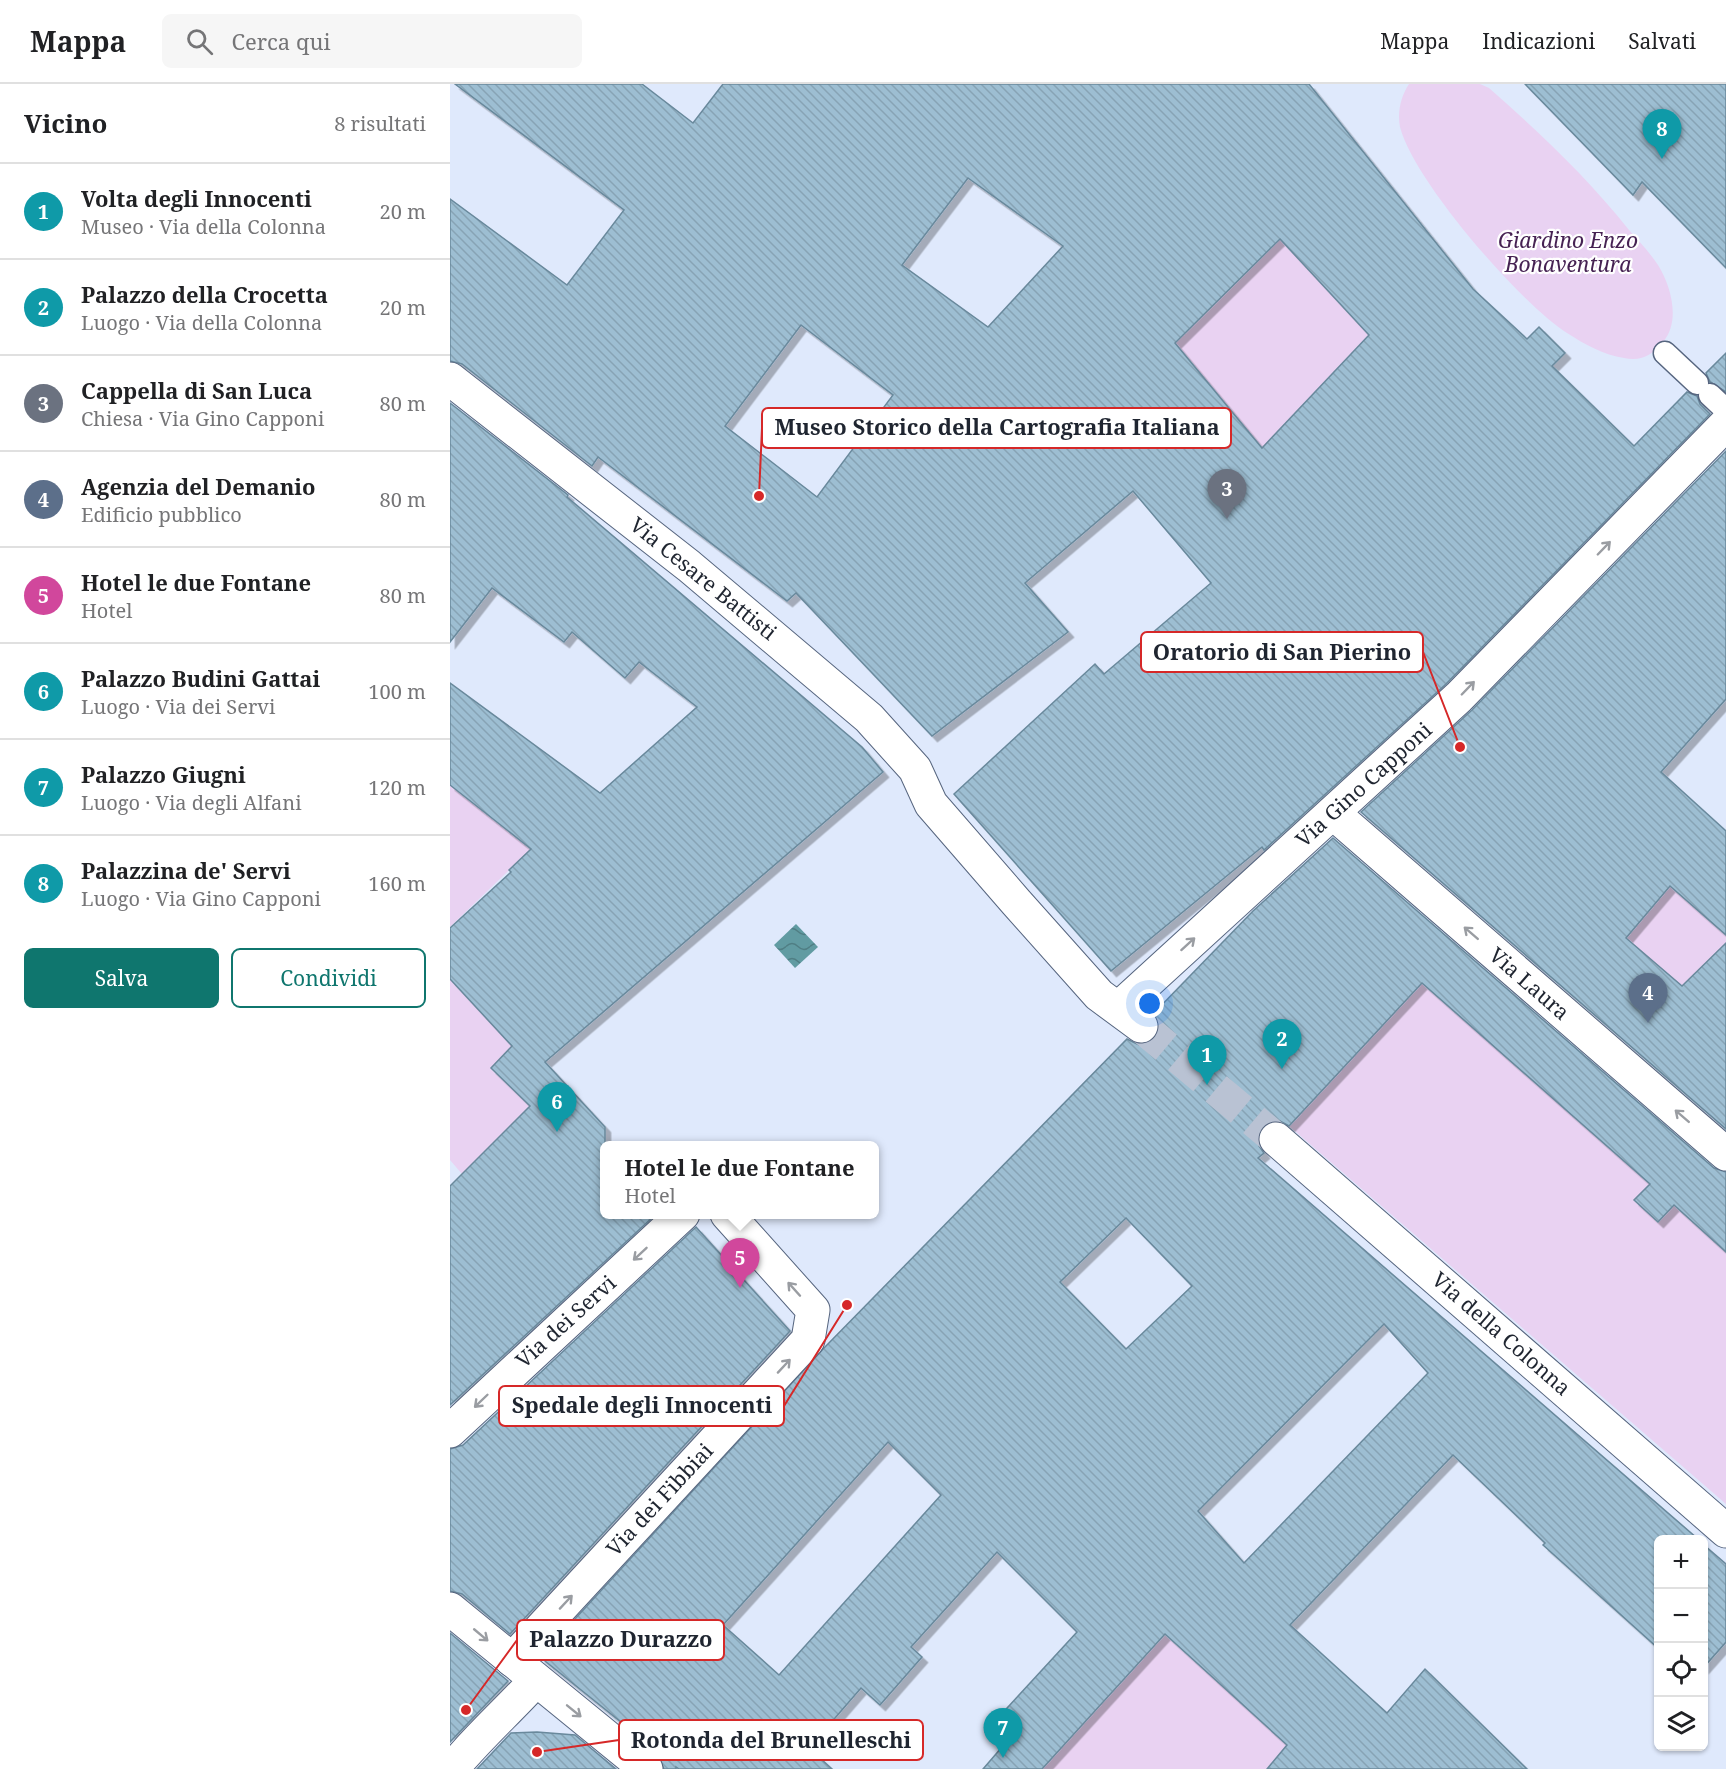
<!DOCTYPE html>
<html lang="it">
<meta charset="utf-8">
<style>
:root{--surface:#fff;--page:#f6f6f6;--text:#202124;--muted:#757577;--line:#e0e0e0;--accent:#0f766e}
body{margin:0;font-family:"Noto Serif",serif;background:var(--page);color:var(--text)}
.controls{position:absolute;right:18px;bottom:18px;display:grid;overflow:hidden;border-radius:9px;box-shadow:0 2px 4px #0004}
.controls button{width:54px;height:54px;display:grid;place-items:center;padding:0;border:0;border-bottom:2px solid var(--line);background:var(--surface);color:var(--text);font:30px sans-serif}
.you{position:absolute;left:700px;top:920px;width:21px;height:21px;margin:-15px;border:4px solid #fff;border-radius:50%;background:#1a73e8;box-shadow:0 0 0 9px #1a73e833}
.badge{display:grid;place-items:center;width:39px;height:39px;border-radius:50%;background:var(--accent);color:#fff;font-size:20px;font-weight:700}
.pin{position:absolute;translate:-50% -50px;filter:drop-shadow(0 2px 3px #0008)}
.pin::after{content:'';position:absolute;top:32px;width:21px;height:18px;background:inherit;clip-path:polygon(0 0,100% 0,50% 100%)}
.popup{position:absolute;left:150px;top:1057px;width:279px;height:78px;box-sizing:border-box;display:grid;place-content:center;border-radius:9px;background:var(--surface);filter:drop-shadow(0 2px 4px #0005);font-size:20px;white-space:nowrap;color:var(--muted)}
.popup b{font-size:22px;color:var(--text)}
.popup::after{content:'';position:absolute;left:50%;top:100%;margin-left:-12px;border:12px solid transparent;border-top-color:var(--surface)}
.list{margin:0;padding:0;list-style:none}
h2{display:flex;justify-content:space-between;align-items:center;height:78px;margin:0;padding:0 24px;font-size:26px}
h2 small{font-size:20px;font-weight:400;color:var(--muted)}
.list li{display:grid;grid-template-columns:39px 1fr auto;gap:18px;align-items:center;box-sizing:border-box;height:96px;padding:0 24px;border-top:2px solid var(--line)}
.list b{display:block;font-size:22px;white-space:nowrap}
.list p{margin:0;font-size:20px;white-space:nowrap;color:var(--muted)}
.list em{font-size:20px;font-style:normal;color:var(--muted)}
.actions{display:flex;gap:12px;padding:18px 24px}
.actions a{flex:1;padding:14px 0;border:2px solid var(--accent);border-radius:9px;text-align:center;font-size:21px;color:var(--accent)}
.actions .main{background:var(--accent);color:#fff}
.icon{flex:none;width:33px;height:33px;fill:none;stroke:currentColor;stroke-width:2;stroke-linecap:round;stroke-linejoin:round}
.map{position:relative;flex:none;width:1276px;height:1685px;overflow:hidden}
header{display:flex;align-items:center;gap:36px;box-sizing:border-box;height:84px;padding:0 30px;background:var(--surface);border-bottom:2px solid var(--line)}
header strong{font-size:28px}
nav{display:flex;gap:33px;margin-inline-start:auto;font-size:21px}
.search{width:420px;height:54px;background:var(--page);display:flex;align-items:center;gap:15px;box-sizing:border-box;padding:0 21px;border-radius:9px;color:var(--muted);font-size:22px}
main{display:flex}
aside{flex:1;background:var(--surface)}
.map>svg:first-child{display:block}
.garden{fill:#e9d2f2}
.water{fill:url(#water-waves)}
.building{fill:url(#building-back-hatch);stroke:#69899c;stroke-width:1.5;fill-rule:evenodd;filter:url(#shadow)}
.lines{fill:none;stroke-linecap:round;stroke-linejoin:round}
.street-tunnel{stroke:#b9c2d3;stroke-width:33;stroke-dasharray:33 16;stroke-linecap:butt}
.lane-casing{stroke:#56657f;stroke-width:25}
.street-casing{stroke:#56657f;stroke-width:35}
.lane{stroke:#fff;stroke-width:22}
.street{stroke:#fff;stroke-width:33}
.oneway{stroke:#9a9da2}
.labels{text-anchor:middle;stroke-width:4.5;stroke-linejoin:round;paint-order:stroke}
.park-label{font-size:21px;font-style:italic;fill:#462253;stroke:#fff}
.street-label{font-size:21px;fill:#1f2530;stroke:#fff}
.leader{fill:none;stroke:#d62828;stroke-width:2}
.callout-dot{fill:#d62828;stroke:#fff;stroke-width:2}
.callout{fill:#fff;stroke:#d62828;stroke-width:2}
.callout-label{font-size:22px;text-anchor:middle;font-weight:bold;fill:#1f2530}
</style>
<header>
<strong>Mappa</strong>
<div class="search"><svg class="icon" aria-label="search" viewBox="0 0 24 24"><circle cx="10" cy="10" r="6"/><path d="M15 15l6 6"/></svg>Cerca qui</div>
<nav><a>Mappa</a><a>Indicazioni</a><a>Salvati</a></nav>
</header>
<main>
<aside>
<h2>Vicino<small>8 risultati</small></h2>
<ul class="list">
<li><span class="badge" style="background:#0f9aa8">1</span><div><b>Volta degli Innocenti</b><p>Museo · Via della Colonna</p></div><em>20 m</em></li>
<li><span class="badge" style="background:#0f9aa8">2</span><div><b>Palazzo della Crocetta</b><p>Luogo · Via della Colonna</p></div><em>20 m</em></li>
<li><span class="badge" style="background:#6b7280">3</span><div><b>Cappella di San Luca</b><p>Chiesa · Via Gino Capponi</p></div><em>80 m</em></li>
<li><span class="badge" style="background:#5c6f8a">4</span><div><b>Agenzia del Demanio</b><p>Edificio pubblico</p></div><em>80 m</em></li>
<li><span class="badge" style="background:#d1479c">5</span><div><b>Hotel le due Fontane</b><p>Hotel</p></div><em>80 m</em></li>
<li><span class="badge" style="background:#0f9aa8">6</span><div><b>Palazzo Budini Gattai</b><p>Luogo · Via dei Servi</p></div><em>100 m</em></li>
<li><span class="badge" style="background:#0f9aa8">7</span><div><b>Palazzo Giugni</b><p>Luogo · Via degli Alfani</p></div><em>120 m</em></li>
<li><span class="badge" style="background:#0f9aa8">8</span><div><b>Palazzina de' Servi</b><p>Luogo · Via Gino Capponi</p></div><em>160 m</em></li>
</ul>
<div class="actions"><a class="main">Salva</a><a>Condividi</a></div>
</aside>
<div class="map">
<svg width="1276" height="1685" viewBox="0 0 1276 1685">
<defs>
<pattern id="water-waves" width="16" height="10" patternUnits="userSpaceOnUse" patternTransform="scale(1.5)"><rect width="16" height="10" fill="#619ba2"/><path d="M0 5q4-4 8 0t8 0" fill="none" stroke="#4f7e84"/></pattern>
<pattern id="building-back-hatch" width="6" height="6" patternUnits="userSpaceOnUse" patternTransform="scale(1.5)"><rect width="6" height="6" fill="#9dbed2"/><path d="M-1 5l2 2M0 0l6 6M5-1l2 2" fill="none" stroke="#87a3b5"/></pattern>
<filter id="shadow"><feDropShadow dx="5.5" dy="5.5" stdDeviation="0" flood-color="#0004"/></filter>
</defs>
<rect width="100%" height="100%" fill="#dfe9fc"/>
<g class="garden">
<path d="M959 0H1030L1039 4C1089 48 1138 94 1179 146 1189 157 1200 169 1208 181 1221 202 1231 237 1213 258 1203 270 1192 278 1174 274 1154 271 1134 260 1117 249 1070 219 964 97 950 43 947 28 951 12 959 0Z"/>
<polygon points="830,155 919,251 812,364 725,259"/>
<polygon points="0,701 81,765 0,843"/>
<polygon points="1276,801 1276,883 1232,902 1176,854 1220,802"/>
<polygon points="0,895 62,962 41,985 80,1022 12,1090 0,1076"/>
<polygon points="972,899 1200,1100 1184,1116 1207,1138 1224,1121 1276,1168 1276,1420 839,1042"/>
<polygon points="715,1551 837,1661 817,1685 592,1685"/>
</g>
<polygon class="water" points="346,840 368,863 345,884 324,861"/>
<g class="building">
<path d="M5 0H192L243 39 273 0H859L1023 205 1077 255 1089 243 1115 269 1102 282 1184 362 1237 308 1247 312 1250 320 1260 330 996 600 814 766 812 763 661 887 504 710 645 580 654 590 761 499 683 407 575 499 618 548 482 652 346 509 337 517 148 373 142 382 12 280 0 277V115L117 201 174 126ZM518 94 613 162 538 243 452 181ZM830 155 919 251 812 364 725 259ZM351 241 443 311 367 413 275 342Z"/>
<polygon points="1075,0 1276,0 1276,184 1192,98 1183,111"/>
<polygon points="1276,269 1276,308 1260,298 1256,289"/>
<polygon points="0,319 118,411 117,413 412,663 433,688 95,978 155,1043 155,1131 205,1131 0,1321 0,1102 80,1022 41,984 62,962 0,895 0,844 61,788 59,786 81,765 0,701 0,599 150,709 247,623 189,578 175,594 122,548 114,558 42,504 0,558"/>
<polygon points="1276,367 1276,615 1211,688 1276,747 1276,851 1220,802 1176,854 1232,902 1276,859 1276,1045 911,728 1022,626"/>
<path d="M883 754 1264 1084 1276 1088V1168L1224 1121 1208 1138 1184 1116 1200 1100 972 899 839 1042 830 1037H820L812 1042 808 1052 809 1062 814 1069 808 1074 1248 1455H1209V1565L1093 1461 1095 1459 1003 1371 840 1541 937 1629 975 1585 1077 1685H817L837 1661 715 1550 592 1685H533L552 1663 535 1648 627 1548 547 1468 461 1563 472 1573 430 1621 411 1604 359 1664 382 1685H229L226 1683V1685H214L208 1671 193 1659H197L90 1573 374 1264 677 955 689 961 698 959 706 954 710 944 704 929 803 827ZM676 1134 742 1202 676 1265 610 1198ZM934 1240 978 1289 794 1479 748 1427ZM438 1358 491 1411 329 1591 273 1541Z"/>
<polygon points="246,1143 340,1247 60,1550 12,1510 0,1507 0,1365 13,1361"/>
<polygon points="1254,1461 1276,1480 1276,1558 1254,1583"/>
<polygon points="0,1549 58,1597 0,1658"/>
<polygon points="87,1648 125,1651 166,1685 27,1685 61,1649"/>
</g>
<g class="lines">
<polyline class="street-tunnel" points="691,942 826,1055"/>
<g class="lane-casing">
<g id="lane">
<polyline points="1215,269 1247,299"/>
<polyline points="1260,311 1276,326"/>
</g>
</g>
<g class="street-casing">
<g id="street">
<polyline points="0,295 239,482 419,634 465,685 481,720 566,818 649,911 691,942"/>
<polyline points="883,729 1276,1070"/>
<polyline points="669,924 1009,613 1276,340"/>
<polyline points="826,1055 1276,1447"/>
<polyline points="0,1347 233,1130"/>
<polyline points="0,1525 196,1685"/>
<polyline points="62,1576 358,1256 363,1226 277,1130"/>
<path d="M2 1685C28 1653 58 1627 86 1596"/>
</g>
</g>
<use href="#lane" class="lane"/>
<use href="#street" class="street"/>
</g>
<defs><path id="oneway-shaft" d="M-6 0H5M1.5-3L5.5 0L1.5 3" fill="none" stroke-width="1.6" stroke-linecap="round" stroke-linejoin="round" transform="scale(1.5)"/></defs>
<g class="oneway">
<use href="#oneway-shaft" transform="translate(1154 464) rotate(-46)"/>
<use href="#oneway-shaft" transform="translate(1018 604) rotate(-46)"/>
<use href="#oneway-shaft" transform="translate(1021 849) rotate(-139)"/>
<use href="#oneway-shaft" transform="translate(738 860) rotate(-42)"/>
<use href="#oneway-shaft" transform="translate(1232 1032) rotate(-139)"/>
<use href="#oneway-shaft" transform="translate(190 1170) rotate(137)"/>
<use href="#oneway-shaft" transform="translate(344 1205) rotate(-132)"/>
<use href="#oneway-shaft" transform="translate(334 1282) rotate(-47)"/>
<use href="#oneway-shaft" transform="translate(31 1317) rotate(136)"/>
<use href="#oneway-shaft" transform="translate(116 1518) rotate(-47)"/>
<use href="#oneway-shaft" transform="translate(31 1551) rotate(40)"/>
<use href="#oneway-shaft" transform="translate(124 1627) rotate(39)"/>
</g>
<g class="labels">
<g class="park-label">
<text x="1118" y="164">Giardino Enzo<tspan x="1118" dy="24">Bonaventura</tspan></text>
</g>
<g class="street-label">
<text transform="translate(253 495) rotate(39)" y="7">Via Cesare Battisti</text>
<text transform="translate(914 701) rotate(-42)" y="7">Via Gino Capponi</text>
<text transform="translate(1079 900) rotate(41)" y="7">Via Laura</text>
<text transform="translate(116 1238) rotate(-42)" y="7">Via dei Servi</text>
<text transform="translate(1051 1250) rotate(41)" y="7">Via della Colonna</text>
<text transform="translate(210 1416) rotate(-47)" y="7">Via dei Fibbiai</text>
</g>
</g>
<path class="leader" d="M309 412L312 344M1010 663L973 568M397 1221L334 1322M16 1626L67 1556M87 1668L169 1656"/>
<g class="callout-dot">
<circle cx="309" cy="412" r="6"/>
<circle cx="1010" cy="663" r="6"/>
<circle cx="397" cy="1221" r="6"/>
<circle cx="16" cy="1626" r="6"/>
<circle cx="87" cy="1668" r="6"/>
</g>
<g class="callout">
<rect x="312" y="324" width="469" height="40" rx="6"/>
<rect x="691" y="548" width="282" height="40" rx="6"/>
<rect x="49" y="1302" width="285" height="40" rx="6"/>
<rect x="67" y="1536" width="207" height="40" rx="6"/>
<rect x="169" y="1636" width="304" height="40" rx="6"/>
</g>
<g class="callout-label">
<text x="547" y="351">Museo Storico della Cartografia Italiana</text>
<text x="832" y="576">Oratorio di San Pierino</text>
<text x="192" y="1329">Spedale degli Innocenti</text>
<text x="171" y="1563">Palazzo Durazzo</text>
<text x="321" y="1664">Rotonda del Brunelleschi</text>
</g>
</svg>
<div class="controls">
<button>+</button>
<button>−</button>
<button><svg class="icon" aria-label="locate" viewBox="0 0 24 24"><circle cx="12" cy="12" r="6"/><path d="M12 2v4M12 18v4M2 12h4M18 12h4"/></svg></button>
<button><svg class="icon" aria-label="layers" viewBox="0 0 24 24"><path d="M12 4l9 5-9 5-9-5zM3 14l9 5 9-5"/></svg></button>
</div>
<div class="you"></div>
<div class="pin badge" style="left:757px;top:1001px;background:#0f9aa8">1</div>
<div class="pin badge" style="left:832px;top:985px;background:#0f9aa8">2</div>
<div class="pin badge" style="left:777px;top:435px;background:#6b7280">3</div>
<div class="pin badge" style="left:1198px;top:939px;background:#5c6f8a">4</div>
<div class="pin badge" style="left:290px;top:1204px;background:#d1479c">5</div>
<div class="popup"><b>Hotel le due Fontane</b>Hotel</div>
<div class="pin badge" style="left:107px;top:1048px;background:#0f9aa8">6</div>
<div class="pin badge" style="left:553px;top:1674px;background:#0f9aa8">7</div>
<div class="pin badge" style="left:1212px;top:75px;background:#0f9aa8">8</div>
</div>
</main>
